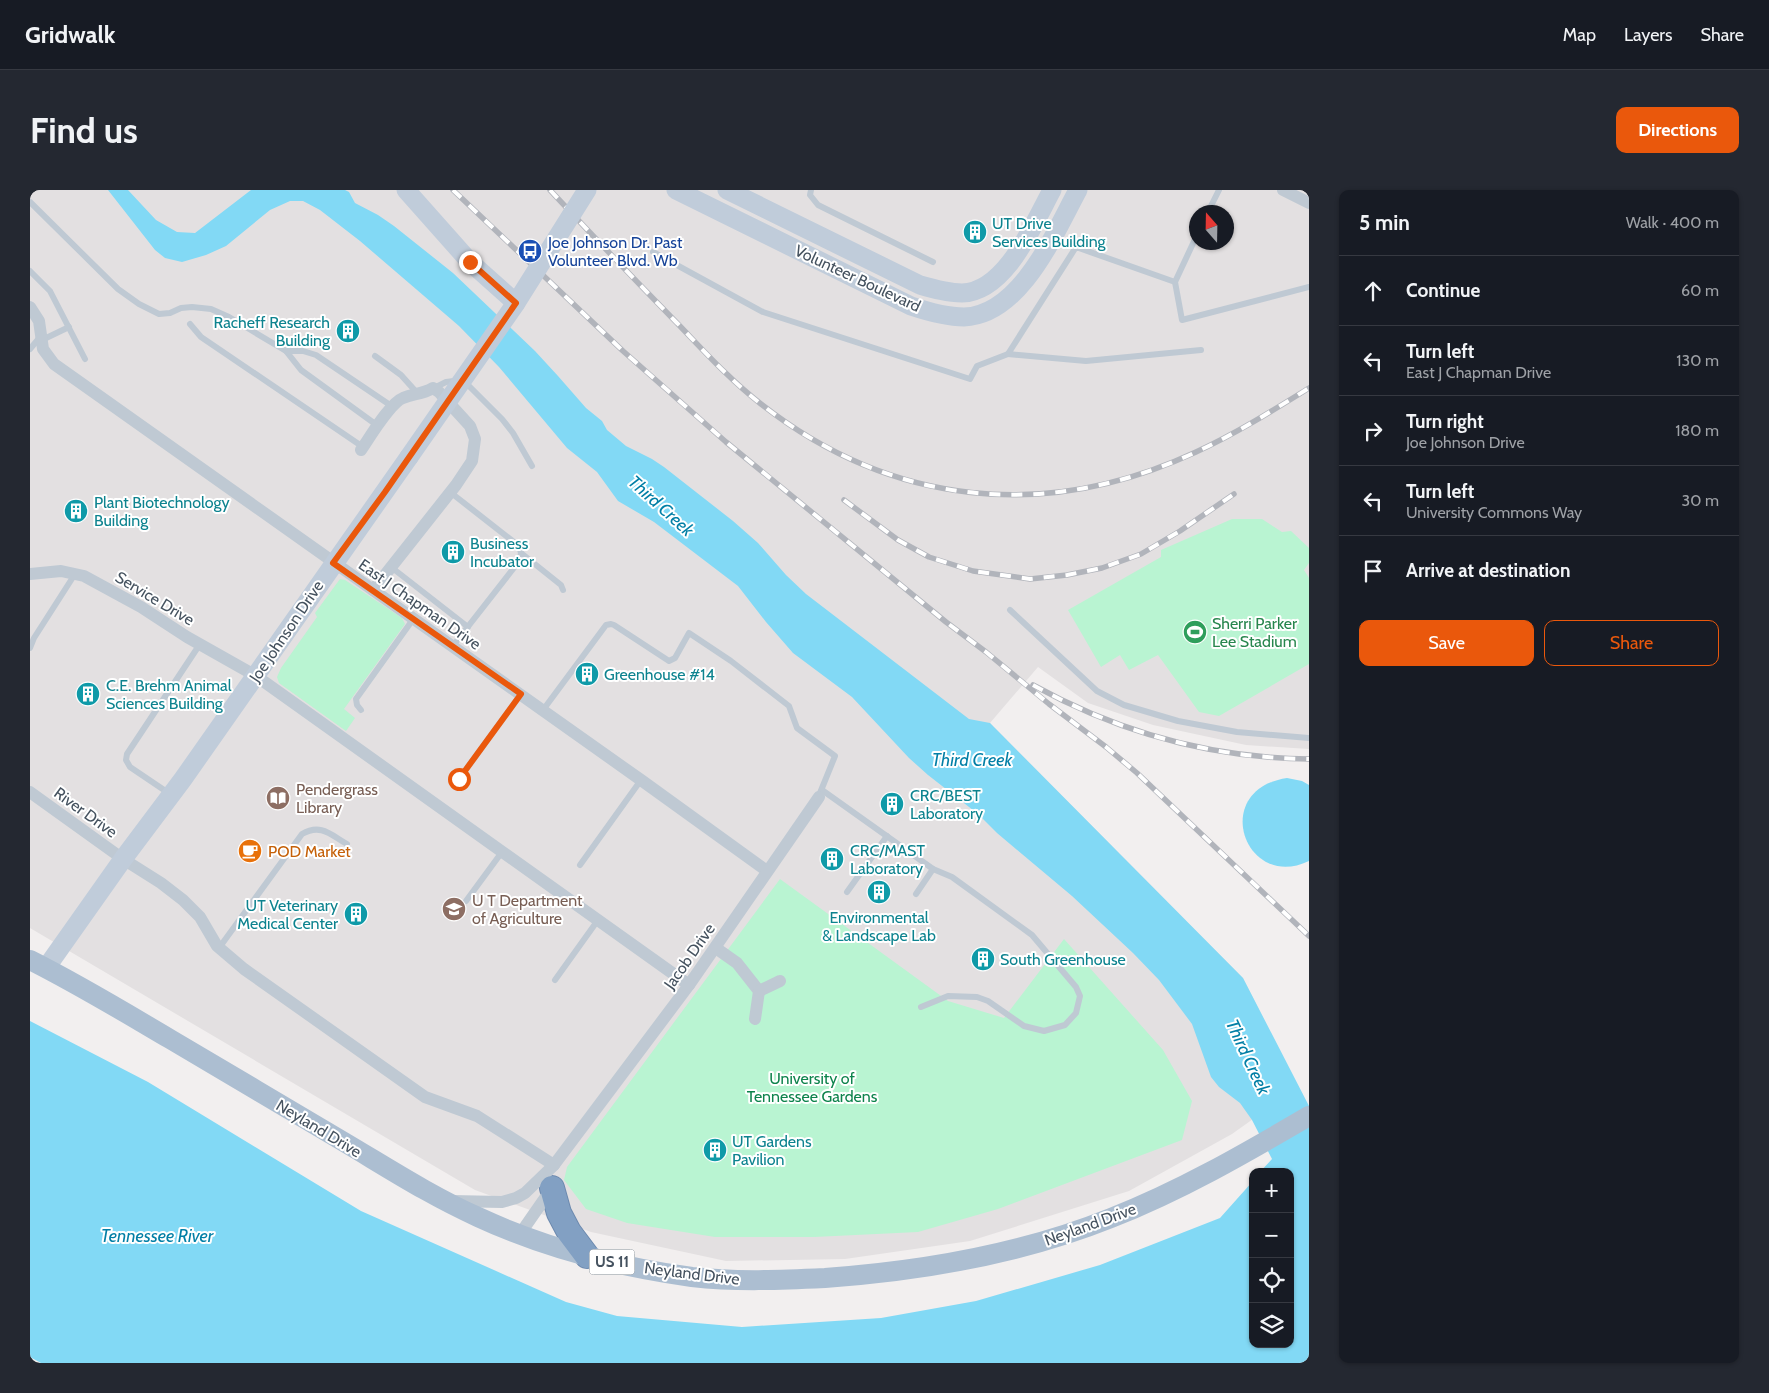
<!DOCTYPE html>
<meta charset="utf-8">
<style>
:root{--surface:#171b24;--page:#242831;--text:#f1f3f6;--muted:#9ea1a6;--line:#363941;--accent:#ea580c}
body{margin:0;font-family:Cabin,sans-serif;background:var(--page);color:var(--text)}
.controls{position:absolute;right:15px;bottom:15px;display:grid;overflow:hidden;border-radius:10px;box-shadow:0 1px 4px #0004}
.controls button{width:45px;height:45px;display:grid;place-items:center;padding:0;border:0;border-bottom:1px solid var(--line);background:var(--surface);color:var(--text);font:25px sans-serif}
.compass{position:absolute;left:1159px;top:15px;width:45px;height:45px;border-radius:50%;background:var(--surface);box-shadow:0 1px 4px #0004;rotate:340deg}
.stop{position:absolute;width:15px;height:15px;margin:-11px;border:4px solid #ea580c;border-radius:50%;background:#fff}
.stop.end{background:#ea580c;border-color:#fff;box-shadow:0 1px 5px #0008}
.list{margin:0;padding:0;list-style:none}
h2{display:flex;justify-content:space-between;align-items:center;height:65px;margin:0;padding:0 20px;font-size:21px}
h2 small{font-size:16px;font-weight:400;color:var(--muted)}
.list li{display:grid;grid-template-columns:32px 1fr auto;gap:15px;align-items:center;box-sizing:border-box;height:70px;padding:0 20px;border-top:1px solid var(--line)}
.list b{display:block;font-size:19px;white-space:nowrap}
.list p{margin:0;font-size:16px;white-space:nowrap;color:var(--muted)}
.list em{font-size:16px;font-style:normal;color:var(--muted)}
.actions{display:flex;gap:10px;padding:15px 20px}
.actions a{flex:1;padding:11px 0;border:1px solid var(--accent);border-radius:10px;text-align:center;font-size:18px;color:var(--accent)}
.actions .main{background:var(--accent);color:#fff}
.icon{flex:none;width:28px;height:28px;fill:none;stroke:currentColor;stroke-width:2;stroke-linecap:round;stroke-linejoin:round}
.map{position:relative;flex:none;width:1279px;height:1173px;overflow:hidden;border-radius:10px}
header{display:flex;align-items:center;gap:30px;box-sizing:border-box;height:70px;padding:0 25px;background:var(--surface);border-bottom:1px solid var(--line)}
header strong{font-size:24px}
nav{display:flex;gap:28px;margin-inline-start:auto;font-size:18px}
.intro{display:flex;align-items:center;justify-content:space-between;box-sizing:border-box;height:120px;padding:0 30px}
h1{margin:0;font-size:35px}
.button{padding:12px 22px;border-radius:10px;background:var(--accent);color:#fff;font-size:18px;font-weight:700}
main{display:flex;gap:30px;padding:0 30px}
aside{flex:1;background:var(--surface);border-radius:10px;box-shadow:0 1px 4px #0004}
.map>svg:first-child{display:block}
.education{fill:#e3e0e1;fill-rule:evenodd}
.green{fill:#b9f4d2}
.water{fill:#82d9f5}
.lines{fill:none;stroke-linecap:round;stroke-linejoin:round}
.highway-casing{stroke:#6d8aaf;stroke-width:26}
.lane{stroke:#bfc9d3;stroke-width:6}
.street{stroke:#bfc9d3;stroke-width:12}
.secondary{stroke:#c0ccda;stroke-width:19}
.primary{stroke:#acbed1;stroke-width:20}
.highway{stroke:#82a0c3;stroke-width:24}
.rail-casing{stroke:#b1b4bb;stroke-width:5.5}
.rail{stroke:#fff;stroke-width:4;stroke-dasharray:11;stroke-linecap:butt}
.secondary-bridge{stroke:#c0ccda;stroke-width:19}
.route{stroke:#ea580c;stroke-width:6}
.labels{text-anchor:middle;stroke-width:4;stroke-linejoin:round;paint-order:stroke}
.shield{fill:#fff;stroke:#7d868f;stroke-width:1}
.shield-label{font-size:15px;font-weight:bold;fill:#45525f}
.culture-label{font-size:16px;fill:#0d838f;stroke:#fff;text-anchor:start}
.transit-label{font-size:16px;fill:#164399;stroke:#fff;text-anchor:start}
.street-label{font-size:16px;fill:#45525f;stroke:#fff}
.leisure-label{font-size:16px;fill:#27864d;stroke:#fff;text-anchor:start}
.education-label{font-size:16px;fill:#785e54;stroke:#fff;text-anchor:start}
.food-label{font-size:16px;fill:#c56008;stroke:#fff;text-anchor:start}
.park-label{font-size:16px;fill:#0d834c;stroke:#fff}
.water-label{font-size:18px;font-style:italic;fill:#027fa6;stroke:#fff}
</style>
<header>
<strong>Gridwalk</strong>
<nav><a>Map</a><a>Layers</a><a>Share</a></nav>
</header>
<div class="intro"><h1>Find us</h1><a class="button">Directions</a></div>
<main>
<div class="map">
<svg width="1279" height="1173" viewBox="0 0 1279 1173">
<rect width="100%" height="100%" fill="#f2efef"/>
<path class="education" d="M0 0H1279V559L1216 555 1123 535 1058 513 1008 477 960 533 1213 788 1268 897 1202 944 1099 1001 940 1051 815 1069 696 1071 561 1042 445 1000 0 738ZM1166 22H1196V52H1166Z"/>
<g class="green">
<polygon points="1202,329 1232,329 1252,342 1261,341 1279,358 1279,373 1274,380 1279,388 1279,474 1189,526 1169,522 1128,465 1099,480 1090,465 1071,477 1038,420 1131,367 1131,360"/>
<polygon points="310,389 315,390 372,428 375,434 314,519 325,528 316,541 249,493 247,487 251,478 287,427 285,423"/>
<polygon points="750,689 918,811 974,828 1034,749 1133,860 1162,911 1152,950 968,1019 888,1042 784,1047 685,1047 597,1033 556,1019 534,990 537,977"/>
</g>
<g class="water">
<polygon points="78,0 98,0 126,30 147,42 165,43 221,0 315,0 319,2 325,13 348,25 364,36 423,83 505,161 528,186 556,218 572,231 577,240 596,256 622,269 634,277 703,331 728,353 756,385 776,404 939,529 960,533 1213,788 1279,916 1279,1173 11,1173 0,1167 0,831 118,892 331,1021 536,1112 587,1126 712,1137 851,1128 946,1111 1070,1075 1190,1028 1223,991 1223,1154 1260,1154 1260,982 1230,982 1242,969 1222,930 1210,913 1189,897 1181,887 1162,834 1129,790 1103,763 1042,706 967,643 948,624 898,585 879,568 822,507 763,463 736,432 708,396 624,332 588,311 567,282 537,258 469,177 429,136 330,51 290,20 273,11 260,11 240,20 196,56 176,65 152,72 135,68 125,60"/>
<path d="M1257 588 1272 591 1279 595V671C1215 702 1179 600 1257 588Z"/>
</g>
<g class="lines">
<g class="highway-casing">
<polyline id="highway" points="522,998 529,1023 539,1042 557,1066"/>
</g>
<g class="lane">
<polyline points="781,0 780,5 788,15 903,72"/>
<polyline points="0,12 88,99 109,114 129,124 140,123 151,118 162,117 181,119 199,127 256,161 273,161 286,165 363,217"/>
<polyline points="1178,22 1189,0"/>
<polyline points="1166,47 1145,92 1152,130 1279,97"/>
<polyline points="623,62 733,122 940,189 947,176 978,164"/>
<polyline points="0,81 20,101 55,169"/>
<polyline points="1145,92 1046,57 978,164 1056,171 1171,160"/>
<polyline points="160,134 171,147 333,257"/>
<polyline points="12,150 39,137"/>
<polyline points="0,159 11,146"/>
<polyline points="256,161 271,180 348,236"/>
<polyline points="345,166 371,185 389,205"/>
<polyline points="404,198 416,192 424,191 437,194 472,229 483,243 502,276"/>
<polyline points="420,302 489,356 491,363 490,370 422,457"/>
<polyline points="491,363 531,395 533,400"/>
<polyline points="361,377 438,437"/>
<polyline points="980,420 1067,501 1094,515 1148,531 1207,542 1279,548"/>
<polyline points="0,458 4,448 45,384"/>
<polyline points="331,520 327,515 326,509 384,428"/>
<polyline points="513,520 576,435 581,434 584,435 639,471 645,468 659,443 701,471 759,516 767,538 805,566 790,603"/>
<polyline points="429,589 491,504"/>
<polyline points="792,600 903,679 922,687 1002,745 1046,797 1050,806 1046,823 1035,835 1014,841 994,836 958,811 947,807 918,806 891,817"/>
<polyline points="140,604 100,577 96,570 97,564 170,454"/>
<polyline points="550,675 611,590"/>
<polyline points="817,702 857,646"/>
<polyline points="886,704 903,679"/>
<polyline points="436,711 472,662"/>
<path d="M189 758 272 644C291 633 301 645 317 654"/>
<polyline points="525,790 568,730"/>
</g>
<g class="street">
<polyline points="1253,0 1279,13"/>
<polyline points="0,117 9,131 13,159 24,174 611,590 737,681"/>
<path d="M331 260C340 247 360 213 373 208 384 203 391 205 403 198L409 202 440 236 445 249 442 271 426 295 343 400"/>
<polyline points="0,384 31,381 54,386 111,417 157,447 226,486 659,795"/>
<polyline points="0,602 93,669 131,693 153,710 170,727 187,756 214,779 395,907 447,926 524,975"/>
<polyline points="690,761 707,773 729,801 725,829"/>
<polyline points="729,801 750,791"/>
<polyline points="421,1011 472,1012 486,1008 495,1003 524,975 659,795 789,607"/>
<polyline points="490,1044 522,998"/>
</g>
<g class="secondary">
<polyline points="376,0 440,72 486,113"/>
<path d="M646 0 881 116C899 122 916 127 934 127 991 125 1025 42 1048 0"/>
<path d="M697 0 890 95C904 99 918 103 932 103 976 102 1004 33 1022 0"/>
<polyline points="16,778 93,669 153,589 379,267"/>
</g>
<path class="primary" d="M0 770C48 794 94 822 140 849 198 883 256 918 314 952 358 978 401 1006 448 1027 515 1058 589 1077 662 1087 706 1092 751 1090 795 1088 892 1081 989 1065 1081 1028 1150 1001 1214 964 1279 926"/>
<use href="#highway" class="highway"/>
<g class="rail-casing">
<g id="rail">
<polyline points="423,0 593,161 696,252 916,432 956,462 1019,514 1076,557 1107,583 1279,746"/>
<path d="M520 0C562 45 604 89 647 133 674 161 700 190 731 214 861 316 1016 332 1166 262 1205 244 1242 221 1279 198"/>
<polyline points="814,310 868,350 899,367 943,381 1000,389 1037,385 1072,378 1111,364 1150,341 1204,304"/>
<path d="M1003 495C1088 542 1181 568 1279 569"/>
</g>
</g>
<use href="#rail" class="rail"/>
<polyline class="secondary-bridge" points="379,267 486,113 557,0"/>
</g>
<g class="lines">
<polyline class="route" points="429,589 491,504 303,373 355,302 486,113 440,72"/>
</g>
<defs>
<g id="building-disc" transform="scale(1.25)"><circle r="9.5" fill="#0f9aa8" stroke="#fff"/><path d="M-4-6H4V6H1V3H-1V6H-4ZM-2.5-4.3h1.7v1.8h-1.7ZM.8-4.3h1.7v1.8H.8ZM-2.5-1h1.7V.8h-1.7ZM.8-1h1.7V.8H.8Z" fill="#fff"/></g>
<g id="bus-disc" transform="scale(1.25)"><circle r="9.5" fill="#1a4fb4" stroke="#fff"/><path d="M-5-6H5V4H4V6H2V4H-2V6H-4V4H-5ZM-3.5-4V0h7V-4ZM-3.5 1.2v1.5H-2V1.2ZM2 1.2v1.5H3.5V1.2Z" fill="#fff"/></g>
<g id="stadium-disc" transform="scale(1.25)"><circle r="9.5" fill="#2e9e5b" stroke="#fff"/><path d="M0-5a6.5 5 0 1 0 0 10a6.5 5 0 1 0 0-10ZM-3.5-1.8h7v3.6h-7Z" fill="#fff"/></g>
<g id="library-disc" transform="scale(1.25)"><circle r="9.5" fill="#8d6e63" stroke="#fff"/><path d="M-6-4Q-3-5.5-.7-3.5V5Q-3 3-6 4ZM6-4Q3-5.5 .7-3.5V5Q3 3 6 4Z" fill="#fff"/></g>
<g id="cafe-disc" transform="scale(1.25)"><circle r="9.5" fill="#e8710a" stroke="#fff"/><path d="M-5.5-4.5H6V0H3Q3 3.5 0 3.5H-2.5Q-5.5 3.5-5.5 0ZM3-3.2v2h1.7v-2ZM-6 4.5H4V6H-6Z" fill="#fff"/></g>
<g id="school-disc" transform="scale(1.25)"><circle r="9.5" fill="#8d6e63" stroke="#fff"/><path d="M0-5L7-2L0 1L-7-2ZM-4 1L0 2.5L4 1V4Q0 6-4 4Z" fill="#fff"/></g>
</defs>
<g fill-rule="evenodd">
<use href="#building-disc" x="945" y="42"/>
<use href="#bus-disc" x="500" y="61"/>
<use href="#building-disc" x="318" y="141"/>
<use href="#building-disc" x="46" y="321"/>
<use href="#building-disc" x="423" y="362"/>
<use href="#stadium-disc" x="1165" y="442"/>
<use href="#building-disc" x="557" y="484"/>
<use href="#building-disc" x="58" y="504"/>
<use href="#library-disc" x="248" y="608"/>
<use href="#building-disc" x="862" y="614"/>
<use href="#cafe-disc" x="220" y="661"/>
<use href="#building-disc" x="802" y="669"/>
<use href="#building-disc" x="849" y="702"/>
<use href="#school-disc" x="424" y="719"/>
<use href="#building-disc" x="326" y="724"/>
<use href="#building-disc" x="953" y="769"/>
<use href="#building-disc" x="685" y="960"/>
</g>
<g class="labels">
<rect class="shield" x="559.5" y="1059.5" width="45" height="25" rx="4"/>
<g class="shield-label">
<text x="582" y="1077">US 11</text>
</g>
<g class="culture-label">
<text x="962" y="39">UT Drive<tspan x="962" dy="18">Services Building</tspan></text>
<text x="300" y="138" text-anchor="end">Racheff Research<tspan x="300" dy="18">Building</tspan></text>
<text x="64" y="318">Plant Biotechnology<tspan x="64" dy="18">Building</tspan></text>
<text x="440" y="359">Business<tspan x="440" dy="18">Incubator</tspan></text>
<text x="574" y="490">Greenhouse #14</text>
<text x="76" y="501">C.E. Brehm Animal<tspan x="76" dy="18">Sciences Building</tspan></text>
<text x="880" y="611">CRC/BEST<tspan x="880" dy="18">Laboratory</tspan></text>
<text x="820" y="666">CRC/MAST<tspan x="820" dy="18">Laboratory</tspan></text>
<text x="308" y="721" text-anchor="end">UT Veterinary<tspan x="308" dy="18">Medical Center</tspan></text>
<text x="849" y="733" text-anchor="middle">Environmental<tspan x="849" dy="18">&amp; Landscape Lab</tspan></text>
<text x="970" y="775">South Greenhouse</text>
<text x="702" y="957">UT Gardens<tspan x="702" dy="18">Pavilion</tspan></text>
</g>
<g class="transit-label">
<text x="518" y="58">Joe Johnson Dr. Past<tspan x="518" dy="18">Volunteer Blvd. Wb</tspan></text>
</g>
<g class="street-label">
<text transform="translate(828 88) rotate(25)" y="6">Volunteer Boulevard</text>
<text transform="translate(125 408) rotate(31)" y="6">Service Drive</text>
<text transform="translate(390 414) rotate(35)" y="6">East J Chapman Drive</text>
<text transform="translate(256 441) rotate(-56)" y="6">Joe Johnson Drive</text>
<text transform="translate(56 622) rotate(36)" y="6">River Drive</text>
<text transform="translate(659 766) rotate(-55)" y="6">Jacob Drive</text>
<text transform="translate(289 938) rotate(31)" y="6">Neyland Drive</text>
<text transform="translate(1060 1034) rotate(-20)" y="6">Neyland Drive</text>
<text transform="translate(662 1083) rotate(7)" y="6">Neyland Drive</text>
</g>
<g class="leisure-label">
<text x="1182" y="439">Sherri Parker<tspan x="1182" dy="18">Lee Stadium</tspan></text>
</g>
<g class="education-label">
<text x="266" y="605">Pendergrass<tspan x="266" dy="18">Library</tspan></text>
<text x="442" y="716">U T Department<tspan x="442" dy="18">of Agriculture</tspan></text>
</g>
<g class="food-label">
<text x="238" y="667">POD Market</text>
</g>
<g class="park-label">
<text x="782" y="894">University of<tspan x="782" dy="18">Tennessee Gardens</tspan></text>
</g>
<g class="water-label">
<text transform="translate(631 316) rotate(42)" y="6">Third Creek</text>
<text x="942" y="576">Third Creek</text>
<text transform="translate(1218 867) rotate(65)" y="6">Third Creek</text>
<text x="127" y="1052">Tennessee River</text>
</g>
</g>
</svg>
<div class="controls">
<button>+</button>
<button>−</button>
<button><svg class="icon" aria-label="locate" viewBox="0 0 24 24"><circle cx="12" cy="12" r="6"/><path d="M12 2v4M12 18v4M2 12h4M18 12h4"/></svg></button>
<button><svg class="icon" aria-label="layers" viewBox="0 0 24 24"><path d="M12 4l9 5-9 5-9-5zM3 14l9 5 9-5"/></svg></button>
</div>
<svg class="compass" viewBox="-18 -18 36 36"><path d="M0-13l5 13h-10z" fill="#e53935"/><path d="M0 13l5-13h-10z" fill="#9ea1a6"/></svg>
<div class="stop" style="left:429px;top:589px"></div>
<div class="stop end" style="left:440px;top:72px"></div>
</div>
<aside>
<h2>5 min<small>Walk · 400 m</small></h2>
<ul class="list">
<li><svg class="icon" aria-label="ahead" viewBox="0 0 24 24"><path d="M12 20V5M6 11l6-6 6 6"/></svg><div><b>Continue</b></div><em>60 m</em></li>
<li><svg class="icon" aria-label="left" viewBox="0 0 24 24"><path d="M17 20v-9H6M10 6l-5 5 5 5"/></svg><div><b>Turn left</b><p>East J Chapman Drive</p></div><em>130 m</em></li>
<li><svg class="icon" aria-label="right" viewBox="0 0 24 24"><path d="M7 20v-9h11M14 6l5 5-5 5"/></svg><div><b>Turn right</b><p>Joe Johnson Drive</p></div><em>180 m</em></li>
<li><svg class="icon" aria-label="left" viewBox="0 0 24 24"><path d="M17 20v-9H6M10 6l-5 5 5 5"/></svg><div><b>Turn left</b><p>University Commons Way</p></div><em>30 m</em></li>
<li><svg class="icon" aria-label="arrive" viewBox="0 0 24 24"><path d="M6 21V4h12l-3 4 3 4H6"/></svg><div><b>Arrive at destination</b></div></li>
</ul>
<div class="actions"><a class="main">Save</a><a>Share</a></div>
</aside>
</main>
